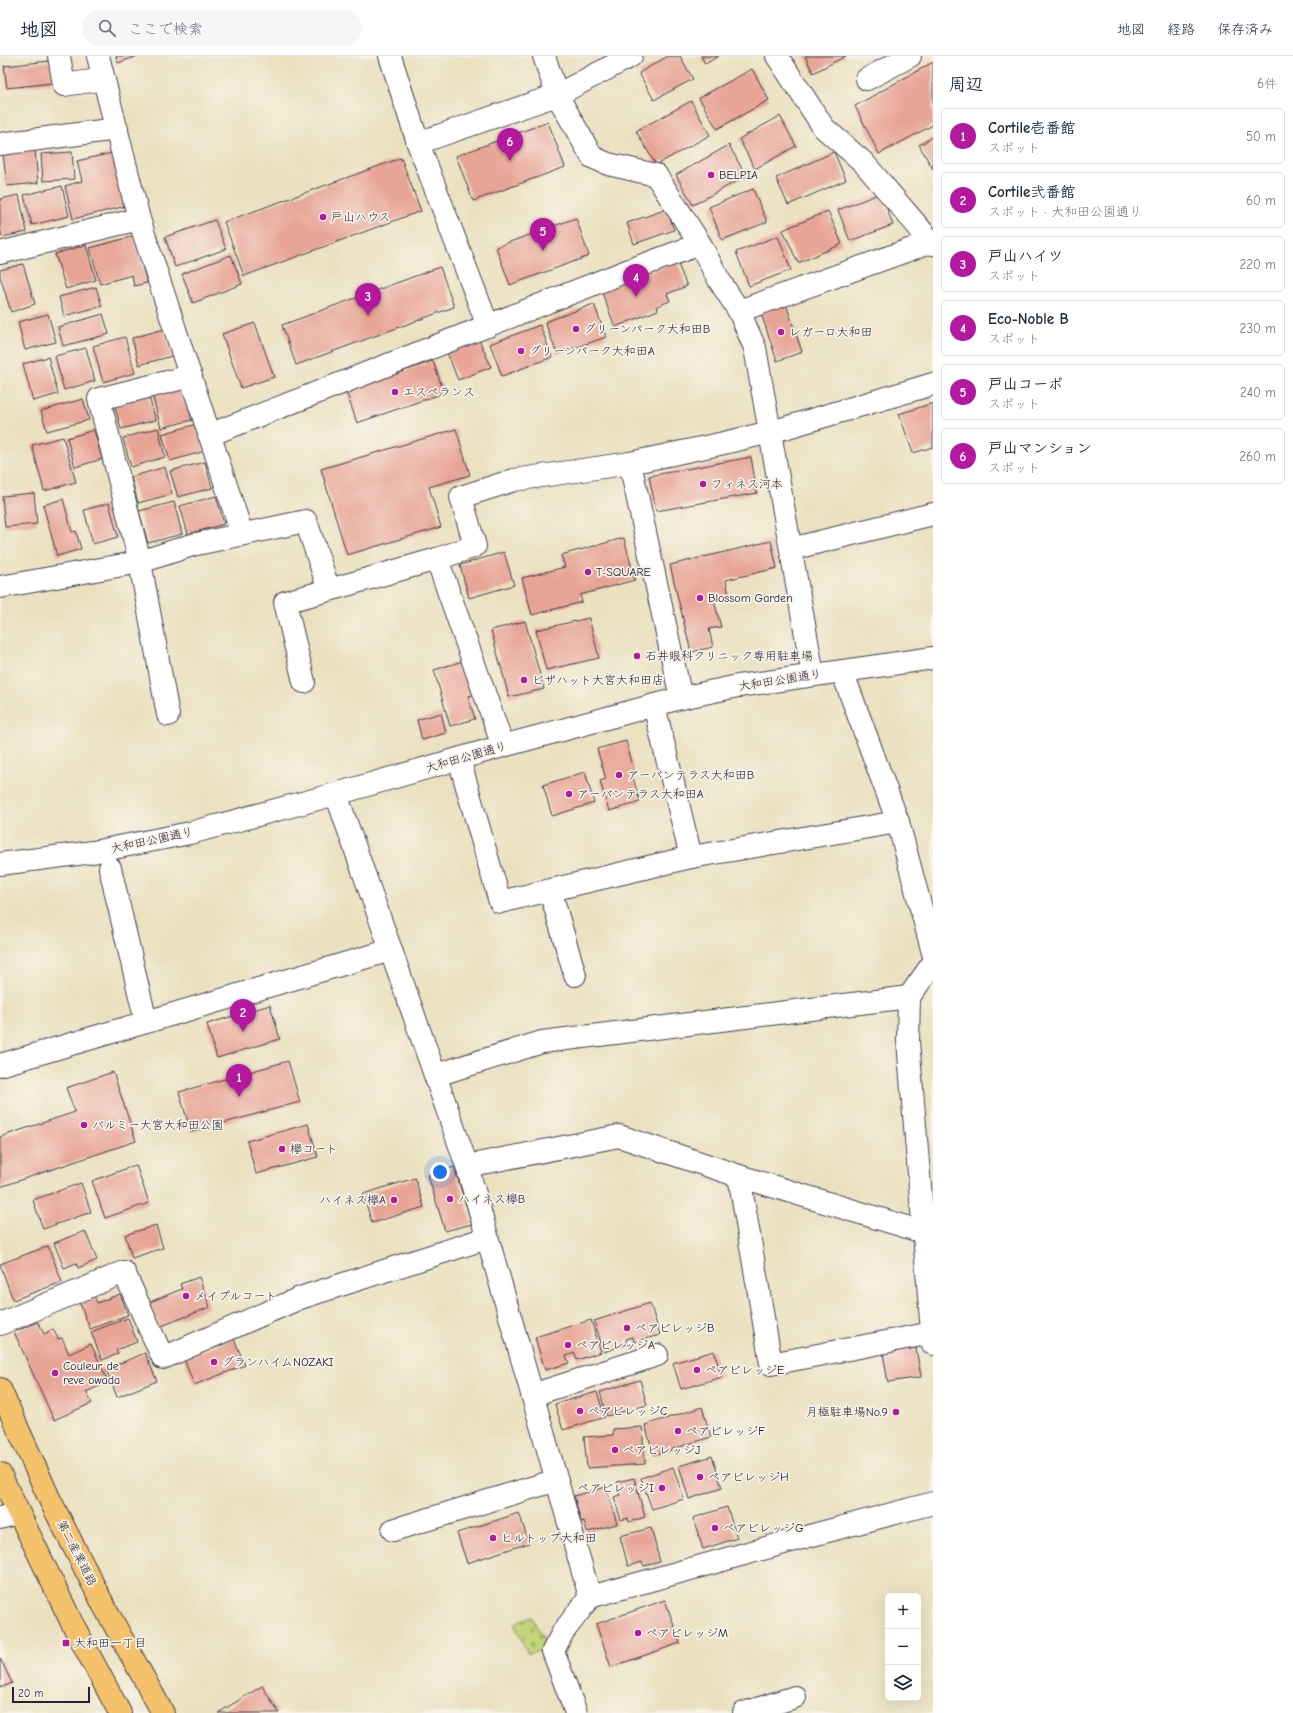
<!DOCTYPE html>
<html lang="ja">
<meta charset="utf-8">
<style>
:root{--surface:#fff;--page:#f6f6f7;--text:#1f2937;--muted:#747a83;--line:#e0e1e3;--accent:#b5179e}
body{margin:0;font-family:"Comic Neue","Klee One",sans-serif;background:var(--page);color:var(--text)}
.controls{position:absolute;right:12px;bottom:12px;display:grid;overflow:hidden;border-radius:6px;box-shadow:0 4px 16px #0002}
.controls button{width:36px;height:36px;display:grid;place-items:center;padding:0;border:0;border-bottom:1px solid var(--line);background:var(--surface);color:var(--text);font:20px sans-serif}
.scale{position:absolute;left:12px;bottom:10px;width:78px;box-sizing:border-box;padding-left:4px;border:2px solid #22223b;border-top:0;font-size:11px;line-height:14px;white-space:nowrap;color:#22223b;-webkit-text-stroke:3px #f7f3e8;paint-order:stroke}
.you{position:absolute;left:440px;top:1116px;width:14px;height:14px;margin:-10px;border:3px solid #fff;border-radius:50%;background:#1a73e8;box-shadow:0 0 0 6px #1a73e833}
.badge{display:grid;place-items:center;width:26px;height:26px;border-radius:50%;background:var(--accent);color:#fff;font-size:13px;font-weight:700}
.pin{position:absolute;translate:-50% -33px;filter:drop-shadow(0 1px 2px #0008)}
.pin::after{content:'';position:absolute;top:21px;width:14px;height:12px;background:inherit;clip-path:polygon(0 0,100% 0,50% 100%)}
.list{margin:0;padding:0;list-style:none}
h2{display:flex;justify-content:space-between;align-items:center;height:52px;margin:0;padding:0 16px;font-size:17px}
h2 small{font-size:13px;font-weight:400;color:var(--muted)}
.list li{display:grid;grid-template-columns:26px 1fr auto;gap:12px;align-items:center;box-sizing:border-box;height:56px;margin:0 8px 8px;padding:0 8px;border:1px solid var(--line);border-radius:6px}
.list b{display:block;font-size:15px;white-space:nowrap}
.list p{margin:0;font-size:13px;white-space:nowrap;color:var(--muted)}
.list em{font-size:13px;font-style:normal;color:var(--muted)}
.icon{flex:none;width:22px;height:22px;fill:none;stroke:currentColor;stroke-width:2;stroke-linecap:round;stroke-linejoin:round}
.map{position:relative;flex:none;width:933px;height:1657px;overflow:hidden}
header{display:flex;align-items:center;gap:24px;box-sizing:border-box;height:56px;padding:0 20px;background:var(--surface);border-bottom:1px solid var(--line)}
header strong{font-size:19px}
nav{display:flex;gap:22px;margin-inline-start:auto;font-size:14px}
.search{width:280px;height:36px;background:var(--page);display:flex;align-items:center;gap:10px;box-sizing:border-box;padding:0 14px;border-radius:22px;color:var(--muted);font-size:15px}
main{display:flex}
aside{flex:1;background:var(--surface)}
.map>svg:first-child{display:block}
.cemetery{fill:url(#cemetery-stones);stroke:#727c5a}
.building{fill:#e8a596}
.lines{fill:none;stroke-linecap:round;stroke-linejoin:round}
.minor-casing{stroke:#403f4f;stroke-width:24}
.major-casing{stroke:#403f4f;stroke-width:24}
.minor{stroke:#fff;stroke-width:22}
.major{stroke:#f3c26a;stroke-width:22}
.poi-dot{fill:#b5179e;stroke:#f7f3e8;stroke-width:1.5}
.labels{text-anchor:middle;stroke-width:3.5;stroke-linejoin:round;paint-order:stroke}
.poi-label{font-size:12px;fill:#22223b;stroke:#f7f3e8;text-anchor:start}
.street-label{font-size:12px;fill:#22223b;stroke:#f7f3e8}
</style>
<header>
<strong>地図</strong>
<div class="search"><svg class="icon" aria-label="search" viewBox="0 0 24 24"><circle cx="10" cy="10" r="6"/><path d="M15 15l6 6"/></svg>ここで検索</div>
<nav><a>地図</a><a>経路</a><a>保存済み</a></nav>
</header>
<main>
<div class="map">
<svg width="933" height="1657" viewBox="0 0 933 1657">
<defs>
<pattern id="cemetery-stones" width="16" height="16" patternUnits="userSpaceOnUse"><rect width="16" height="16" fill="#c2d578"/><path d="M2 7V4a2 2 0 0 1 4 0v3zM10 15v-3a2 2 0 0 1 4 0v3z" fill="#a6b769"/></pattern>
</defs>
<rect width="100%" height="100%" fill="#f7f3e8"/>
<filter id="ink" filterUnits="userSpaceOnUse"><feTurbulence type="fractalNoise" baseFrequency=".025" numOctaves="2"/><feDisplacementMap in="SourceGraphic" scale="8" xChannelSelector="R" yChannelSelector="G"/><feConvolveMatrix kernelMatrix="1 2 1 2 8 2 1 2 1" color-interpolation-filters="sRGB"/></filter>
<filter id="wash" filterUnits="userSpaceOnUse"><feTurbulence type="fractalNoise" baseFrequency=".012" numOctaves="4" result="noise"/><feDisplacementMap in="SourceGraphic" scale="16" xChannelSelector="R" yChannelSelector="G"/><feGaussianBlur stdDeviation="0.9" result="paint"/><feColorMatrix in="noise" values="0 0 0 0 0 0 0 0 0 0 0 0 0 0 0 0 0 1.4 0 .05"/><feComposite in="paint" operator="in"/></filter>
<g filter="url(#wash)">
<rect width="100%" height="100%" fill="#ebe1c0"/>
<polygon class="cemetery" points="532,1561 544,1584 539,1595 528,1598 514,1568"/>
<g id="blocks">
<g class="building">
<polygon points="116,0 137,0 118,7"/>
<polygon points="668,0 680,0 693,23 654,44 639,17"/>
<polygon points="701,0 719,0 705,8"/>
<polygon points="805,0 846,0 813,17"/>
<polygon points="50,5 53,27 7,32 4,10"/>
<polygon points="933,6 933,69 879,98 855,50"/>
<polygon points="752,13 769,44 717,73 699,42"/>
<polygon points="691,45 710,79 656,109 636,75"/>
<polygon points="780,60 796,90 755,113 739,83"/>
<polygon points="548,66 565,111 473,145 456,100"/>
<polygon points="933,81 933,113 919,89"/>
<polygon points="729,89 746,120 693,149 676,119"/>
<polygon points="35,94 38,127 7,130 3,97"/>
<polygon points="72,96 74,123 43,125 41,98"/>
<polygon points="834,96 846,124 788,149 776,122"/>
<polygon points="112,97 126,150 73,163 65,130 82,125 77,105"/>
<polygon points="401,102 421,155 244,220 224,166"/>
<polygon points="62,130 69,160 32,169 24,139"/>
<polygon points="753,133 767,166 722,184 709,151"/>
<polygon points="881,137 893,169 850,185 838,154"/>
<polygon points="19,139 27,176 2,181 0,171 0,143"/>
<polygon points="667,153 674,174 634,188 627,167"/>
<polygon points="828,155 842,188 798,207 783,174"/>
<polygon points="576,162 589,200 510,229 496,191"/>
<polygon points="215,164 226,193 175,211 165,181"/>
<polygon points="134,180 147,227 134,230 132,219 100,228 90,192"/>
<polygon points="778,180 791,214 749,230 736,196"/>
<polygon points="86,189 96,224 66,233 55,198"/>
<polygon points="231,199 242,228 193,247 182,218"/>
<polygon points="677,206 687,230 667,238 670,245 657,250 658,254 615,271 601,234"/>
<polygon points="23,208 35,248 11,256 0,220 0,214"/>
<polygon points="440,211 454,251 296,309 282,269"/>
<polygon points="96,231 102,250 64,260 59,241"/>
<polygon points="594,248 606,281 557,298 545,266"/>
<polygon points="786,248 802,296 777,305 761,257"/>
<polygon points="48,258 56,286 25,294 18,266"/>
<polygon points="103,258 109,278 63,290 58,271"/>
<polygon points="255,267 274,321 241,332 222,278"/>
<polygon points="540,269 552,301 502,320 490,288"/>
<polygon points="164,273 172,300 139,309 132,282"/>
<polygon points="125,281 135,317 103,326 93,290"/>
<polygon points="478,281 491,311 458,324 446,294"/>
<polygon points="86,292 95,325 64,334 55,300"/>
<polygon points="48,301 58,338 33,345 23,308"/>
<polygon points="433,305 444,337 357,367 346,335"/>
<polygon points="183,329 192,364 161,372 152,338"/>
<polygon points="148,338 156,364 121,373 114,347"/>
<polygon points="83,343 89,364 47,375 41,355"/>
<polygon points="933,347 933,391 913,397 899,358"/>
<polygon points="197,368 205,395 170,405 162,378"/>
<polygon points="158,372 165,401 131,411 123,382"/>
<polygon points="456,373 470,419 429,431 441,471 347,499 321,413"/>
<polygon points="94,374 102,403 75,411 67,382"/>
<polygon points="63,381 76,426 44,435 32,389"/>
<polygon points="751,401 757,437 656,455 649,420"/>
<polygon points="205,406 212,432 178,441 170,415"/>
<polygon points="165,411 172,438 138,447 131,421"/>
<polygon points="34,437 37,468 5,471 2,440"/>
<polygon points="216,440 224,468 188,478 180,450"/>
<polygon points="63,443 72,476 76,475 81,493 57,500 43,449"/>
<polygon points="174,446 182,478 148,487 139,455"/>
<polygon points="109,447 118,481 93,488 84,454"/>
<polygon points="624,482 635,524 580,539 582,546 532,559 522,522 565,511 561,499"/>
<polygon points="771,485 777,512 726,524 729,540 714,544 721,571 709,573 713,591 691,596 670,509"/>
<polygon points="504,496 514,529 469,542 460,509"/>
<polygon points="589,562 599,602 546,614 536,574"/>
<polygon points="525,565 544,633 509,641 491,574"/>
<polygon points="463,605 473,639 468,640 475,663 450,670 434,614"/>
<polygon points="441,657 446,677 422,684 417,664"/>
<polygon points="626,685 634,714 631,715 640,746 609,755 600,725 606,723 597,693"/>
<polygon points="585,716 594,747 552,760 543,729"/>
<polygon points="270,949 280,983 217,1002 207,968"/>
<polygon points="288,1005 300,1046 191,1076 179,1036"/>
<polygon points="113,1016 136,1085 0,1131 0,1081 75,1056 66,1032"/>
<polygon points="308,1068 318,1101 256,1118 247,1085"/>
<polygon points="136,1109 149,1147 105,1162 92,1125"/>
<polygon points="454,1111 472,1168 445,1175 428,1119"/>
<polygon points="415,1122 424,1151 372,1167 363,1138"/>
<polygon points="81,1127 91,1156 43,1173 33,1144"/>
<polygon points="156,1169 163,1192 132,1202 125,1179"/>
<polygon points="85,1175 97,1204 78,1212 76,1207 64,1212 54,1187"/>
<polygon points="48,1190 62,1226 13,1244 0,1208"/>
<polygon points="199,1221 210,1251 159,1271 150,1246 182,1233 180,1228"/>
<polygon points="120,1238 128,1259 90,1273 79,1245 94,1239 97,1247"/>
<polygon points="650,1247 660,1279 634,1286 633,1281 626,1283 627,1288 604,1296 594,1265"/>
<polygon points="128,1262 137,1286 116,1294 118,1298 102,1304 91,1276"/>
<polygon points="591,1264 601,1296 577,1304 575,1297 566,1300 569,1307 545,1314 535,1281"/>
<polygon points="38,1266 44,1278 53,1273 58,1283 62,1282 69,1298 91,1288 108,1326 86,1336 92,1347 54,1364 14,1276"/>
<polygon points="234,1283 245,1309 194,1329 184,1303"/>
<polygon points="916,1292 921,1321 888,1326 883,1297"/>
<polygon points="714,1295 722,1321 681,1333 673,1307"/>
<polygon points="145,1297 157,1325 117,1341 106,1313"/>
<polygon points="640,1324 647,1349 607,1360 600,1336"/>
<polygon points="597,1336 605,1361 563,1374 555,1348"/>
<polygon points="702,1351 711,1381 654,1399 645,1369"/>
<polygon points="642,1371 645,1408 587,1412 584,1381 613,1379 613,1373"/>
<polygon points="712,1400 722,1432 689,1443 679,1410"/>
<polygon points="673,1411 684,1443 652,1453 641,1422"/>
<polygon points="634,1422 645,1461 629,1466 628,1462 621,1464 614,1441 620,1439 617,1426"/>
<polygon points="606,1431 617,1468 587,1476 584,1465 581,1466 574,1440"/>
<polygon points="727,1451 737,1482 703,1493 693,1462"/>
<polygon points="519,1457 529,1487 467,1507 457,1477"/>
<polygon points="651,1472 660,1506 644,1510 642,1506 628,1510 620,1480"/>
<polygon points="665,1544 680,1587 611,1611 596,1568"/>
<polygon points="0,1602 12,1627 0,1632"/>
<polygon points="262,1630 279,1657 218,1657"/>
</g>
</g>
</g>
<g filter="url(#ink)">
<use href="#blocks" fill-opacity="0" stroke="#403f4f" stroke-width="1"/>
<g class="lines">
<g class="minor-casing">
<g id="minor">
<polyline points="59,0 64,29 104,23"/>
<polyline points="98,0 139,163 242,478"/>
<polyline points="390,0 418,87 488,270"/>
<polyline points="544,0 557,39 592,101 608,108 656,119 700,188 719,224 739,255 755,292 813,619"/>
<polyline points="777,0 824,72 863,106 933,188"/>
<polyline points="867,23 910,0"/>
<polyline points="418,87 557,39 631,0"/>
<polyline points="0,88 117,73"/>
<polyline points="0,197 139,163"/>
<polyline points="739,255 931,186"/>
<polyline points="209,379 627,215 700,188"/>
<polyline points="630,407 681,642"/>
<polyline points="791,493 933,458"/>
<polyline points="0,531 140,506 192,489 306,465 329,534 437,503"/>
<polyline points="842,615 898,766 933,897"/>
<polyline points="304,626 285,546 329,534"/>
<polyline points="654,649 691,801"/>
<polyline points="168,659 140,506 99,343 191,320"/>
<polyline points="503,690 437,503 475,490 461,441 514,424 630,407 715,389 771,376 933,328"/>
<polyline points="459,703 500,846 691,801 898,766"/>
<polyline points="336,738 467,1110 590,1541"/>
<polyline points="0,808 93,796 190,777 336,738 503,690 681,642 738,630 933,602"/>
<polyline points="110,812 146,966"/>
<polyline points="550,834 575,919"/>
<polyline points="933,907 909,941 908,985 933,1288"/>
<polyline points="0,1009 391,894"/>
<polyline points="436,1019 542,986 909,941"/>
<polyline points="467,1110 619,1080 739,1120 933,1179"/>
<polyline points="739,1120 771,1308 932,1277"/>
<polyline points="0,1268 124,1216 163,1302 300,1242 487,1182"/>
<polyline points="532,1339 657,1299"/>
<polyline points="0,1462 18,1457"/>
<polyline points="393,1474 557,1424"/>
<polyline points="576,1657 553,1595 563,1576 590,1541 809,1480 933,1447"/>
<polyline points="744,1657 795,1641"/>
</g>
</g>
<g class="major-casing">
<g id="major">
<polyline points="0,1333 50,1444 104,1550 163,1657"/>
<polyline points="0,1418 72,1567 120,1657"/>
</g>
</g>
<use href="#minor" class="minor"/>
<use href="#major" class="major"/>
</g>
</g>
<g class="poi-dot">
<circle cx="711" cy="119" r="4"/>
<circle cx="323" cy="161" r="4"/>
<circle cx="576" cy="273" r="4"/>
<circle cx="781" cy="276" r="4"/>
<circle cx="521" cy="295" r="4"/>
<circle cx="395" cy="336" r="4"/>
<circle cx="703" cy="428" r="4"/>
<circle cx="588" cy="516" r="4"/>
<circle cx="700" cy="542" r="4"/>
<circle cx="637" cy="600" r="4"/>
<circle cx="524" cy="624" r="4"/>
<circle cx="619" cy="719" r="4"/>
<circle cx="569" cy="738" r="4"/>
<circle cx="84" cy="1069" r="4"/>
<circle cx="282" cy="1093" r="4"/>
<circle cx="450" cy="1143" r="4"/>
<circle cx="394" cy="1144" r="4"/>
<circle cx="186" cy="1240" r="4"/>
<circle cx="627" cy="1272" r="4"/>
<circle cx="568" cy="1289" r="4"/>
<circle cx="214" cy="1306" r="4"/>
<circle cx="697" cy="1314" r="4"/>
<circle cx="55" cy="1317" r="4"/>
<circle cx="580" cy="1355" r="4"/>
<circle cx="896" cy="1356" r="4"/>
<circle cx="678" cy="1375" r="4"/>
<circle cx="615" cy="1394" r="4"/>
<circle cx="700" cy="1421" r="4"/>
<circle cx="662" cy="1432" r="4"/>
<circle cx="715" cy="1472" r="4"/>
<circle cx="493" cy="1482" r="4"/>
<circle cx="638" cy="1577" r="4"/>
<rect x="62" y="1583" width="8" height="8" rx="2"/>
</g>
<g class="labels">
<g class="poi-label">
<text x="719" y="123">BELPIA</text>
<text x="331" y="165">戸山ハウス</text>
<text x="584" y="277">グリーンパーク大和田B</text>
<text x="789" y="280">レガーロ大和田</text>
<text x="529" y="299">グリーンパーク大和田A</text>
<text x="403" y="340">エスペランス</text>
<text x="711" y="432">フィネス河本</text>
<text x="596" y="520">T-SQUARE</text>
<text x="708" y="546">Blossom Garden</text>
<text x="645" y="604">石井眼科クリニック専用駐車場</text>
<text x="532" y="628">ピザハット大宮大和田店</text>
<text x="627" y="723">アーバンテラス大和田B</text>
<text x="577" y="742">アーバンテラス大和田A</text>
<text x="92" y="1073">バルミー大宮大和田公園</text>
<text x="290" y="1097">欅コート</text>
<text x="458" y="1147">ハイネス欅B</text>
<text x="386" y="1148" text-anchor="end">ハイネス欅A</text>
<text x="194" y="1244">メイプルコート</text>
<text x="635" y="1276">ペアビレッジB</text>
<text x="576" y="1293">ペアビレッジA</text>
<text x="222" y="1310">グランハイムNOZAKI</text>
<text x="63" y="1314">Couleur de<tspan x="63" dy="14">reve owada</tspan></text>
<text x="705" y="1318">ペアビレッジE</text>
<text x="588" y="1359">ペアビレッジC</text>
<text x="888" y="1360" text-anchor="end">月極駐車場No.9</text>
<text x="686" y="1379">ペアビレッジF</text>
<text x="623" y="1398">ペアビレッジJ</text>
<text x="708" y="1425">ペアビレッジH</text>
<text x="654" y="1436" text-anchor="end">ペアビレッジI</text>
<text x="723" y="1476">ペアビレッジG</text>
<text x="501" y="1486">ヒルトップ大和田</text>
<text x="646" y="1581">ペアビレッジM</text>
<text x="74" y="1591">大和田一丁目</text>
</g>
<g class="street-label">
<text transform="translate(780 624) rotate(-9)" y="4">大和田公園通り</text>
<text transform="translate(466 701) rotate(-16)" y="4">大和田公園通り</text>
<text transform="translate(152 784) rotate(-12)" y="4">大和田公園通り</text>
<text transform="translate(77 1497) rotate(63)" y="4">第二産業道路</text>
</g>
</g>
</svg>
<div class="controls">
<button>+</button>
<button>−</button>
<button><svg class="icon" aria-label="layers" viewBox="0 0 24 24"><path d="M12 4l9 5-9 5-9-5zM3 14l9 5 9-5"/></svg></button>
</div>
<div class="scale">20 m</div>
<div class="you"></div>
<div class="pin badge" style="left:239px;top:1041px">1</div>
<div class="pin badge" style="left:243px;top:976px">2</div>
<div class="pin badge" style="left:368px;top:260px">3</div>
<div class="pin badge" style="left:636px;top:241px">4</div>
<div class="pin badge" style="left:543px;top:195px">5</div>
<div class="pin badge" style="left:510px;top:105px">6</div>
</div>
<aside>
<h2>周辺<small>6件</small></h2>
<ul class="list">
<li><span class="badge">1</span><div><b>Cortile壱番館</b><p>スポット</p></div><em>50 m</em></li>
<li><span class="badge">2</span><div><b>Cortile弐番館</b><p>スポット · 大和田公園通り</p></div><em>60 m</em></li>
<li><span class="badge">3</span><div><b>戸山ハイツ</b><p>スポット</p></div><em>220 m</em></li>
<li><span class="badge">4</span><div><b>Eco-Noble B</b><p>スポット</p></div><em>230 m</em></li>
<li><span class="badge">5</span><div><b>戸山コーポ</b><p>スポット</p></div><em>240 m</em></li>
<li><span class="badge">6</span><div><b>戸山マンション</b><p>スポット</p></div><em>260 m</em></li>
</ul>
</aside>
</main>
